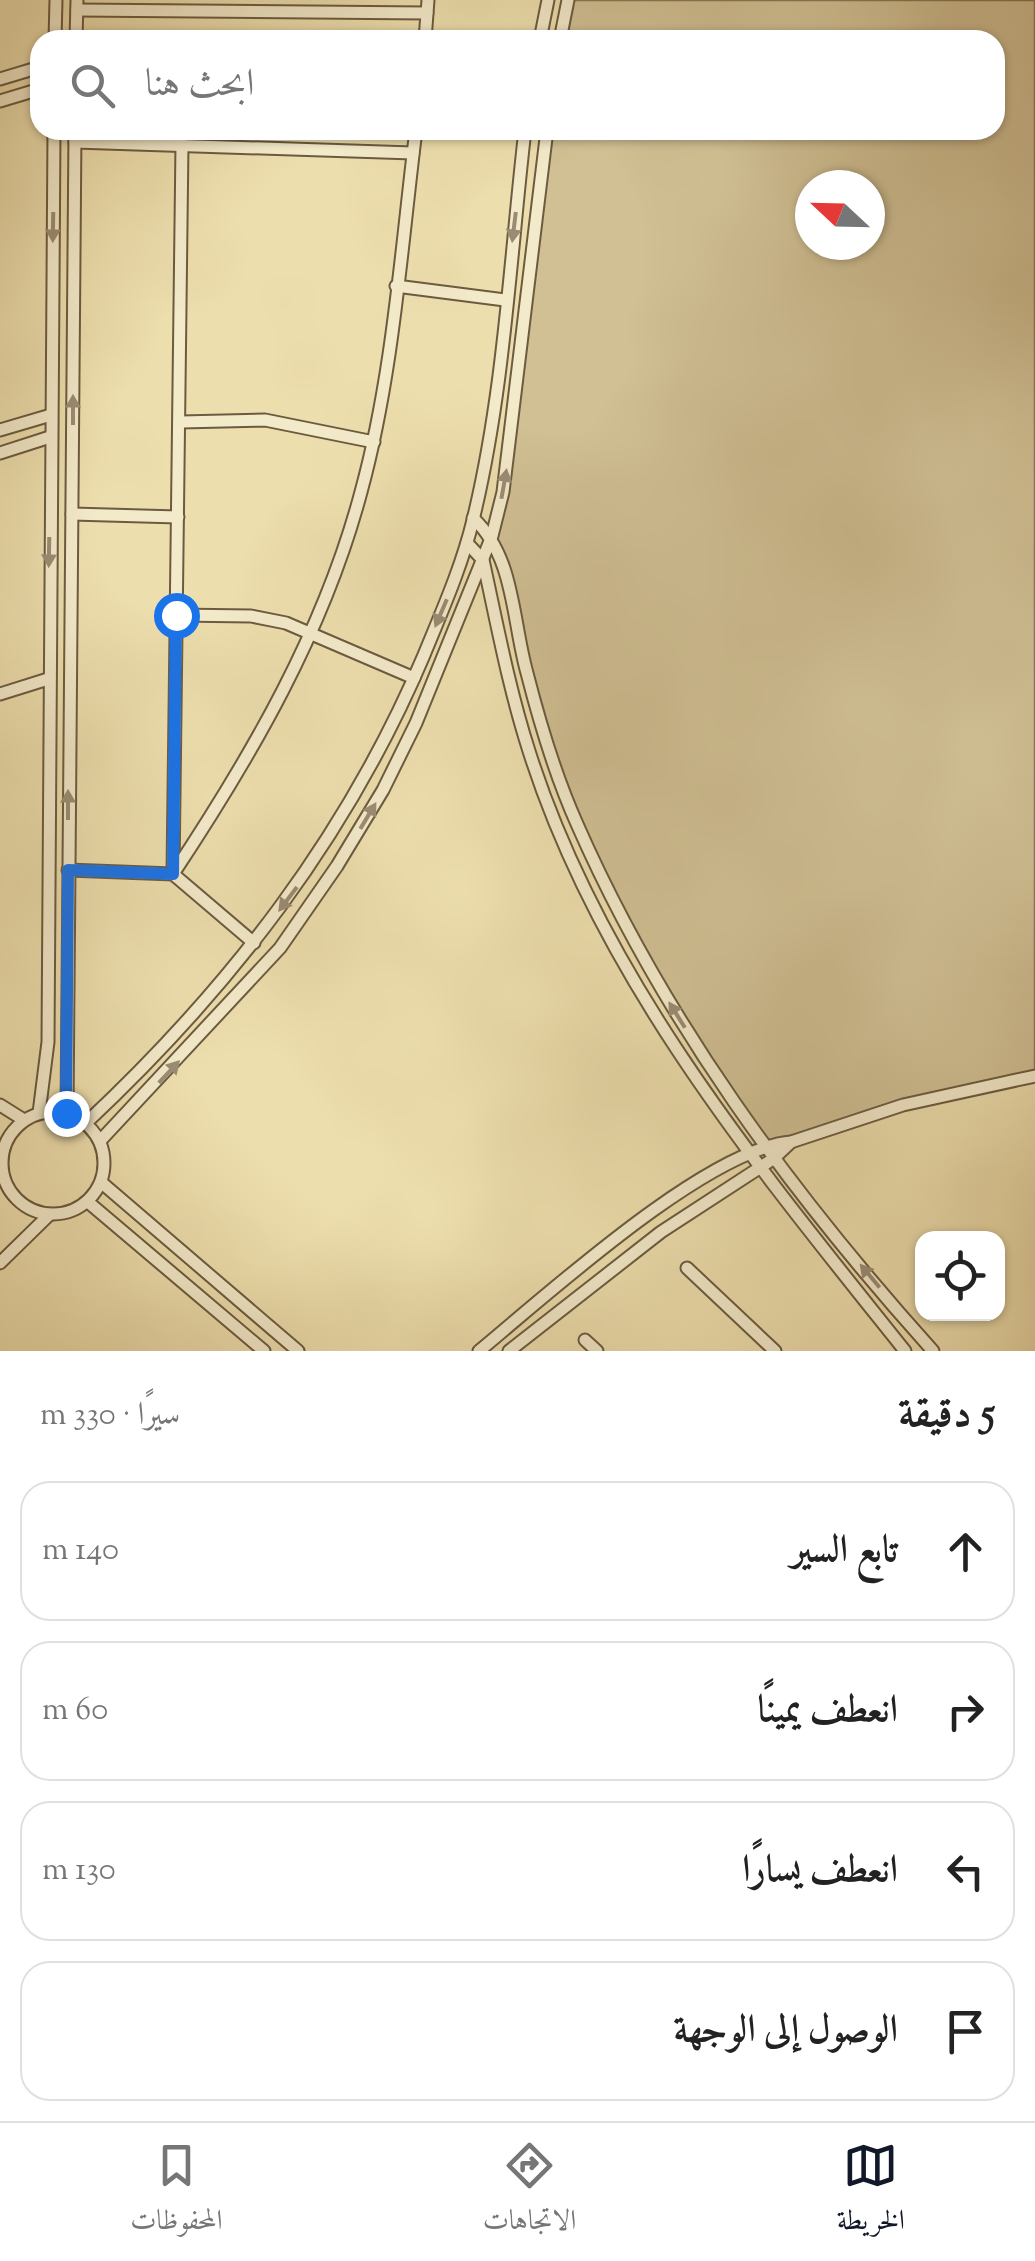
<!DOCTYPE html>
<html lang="ar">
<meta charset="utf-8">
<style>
:root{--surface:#fff;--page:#f6f6f6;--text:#222;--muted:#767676;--line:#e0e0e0;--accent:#111827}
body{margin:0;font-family:"Sorts Mill Goudy",Amiri,serif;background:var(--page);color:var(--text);direction:rtl}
.controls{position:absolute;right:30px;bottom:30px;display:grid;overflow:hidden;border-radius:20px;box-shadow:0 2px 8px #0004}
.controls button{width:90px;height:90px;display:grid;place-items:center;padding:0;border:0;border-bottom:2px solid var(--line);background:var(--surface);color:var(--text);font:50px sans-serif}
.compass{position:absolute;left:795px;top:170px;width:90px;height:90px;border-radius:50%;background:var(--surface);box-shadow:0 2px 8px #0004;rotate:292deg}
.stop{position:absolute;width:30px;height:30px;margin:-22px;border:8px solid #1a73e8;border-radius:50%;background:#fff}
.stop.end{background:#1a73e8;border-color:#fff;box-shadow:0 2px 10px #0008}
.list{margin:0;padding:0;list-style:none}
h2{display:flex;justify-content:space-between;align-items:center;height:130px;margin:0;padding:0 40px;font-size:42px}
h2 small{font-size:32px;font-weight:400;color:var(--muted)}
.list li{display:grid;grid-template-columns:65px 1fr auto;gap:30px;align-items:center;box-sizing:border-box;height:140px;margin:0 20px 20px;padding:0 20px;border:2px solid var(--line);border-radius:30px}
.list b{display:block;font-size:38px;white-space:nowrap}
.list em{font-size:32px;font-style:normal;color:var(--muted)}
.icon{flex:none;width:55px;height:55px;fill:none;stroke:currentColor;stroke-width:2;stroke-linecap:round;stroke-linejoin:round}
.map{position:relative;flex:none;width:1035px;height:1351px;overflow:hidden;direction:ltr}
.search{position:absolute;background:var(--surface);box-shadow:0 2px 8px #0004;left:30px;right:30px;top:30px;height:110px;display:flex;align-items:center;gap:25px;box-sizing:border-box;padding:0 35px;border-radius:30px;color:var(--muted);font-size:38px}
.sheet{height:770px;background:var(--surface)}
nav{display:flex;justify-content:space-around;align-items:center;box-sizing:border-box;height:140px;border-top:2px solid var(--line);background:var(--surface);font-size:28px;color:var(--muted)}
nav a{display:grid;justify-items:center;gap:5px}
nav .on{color:var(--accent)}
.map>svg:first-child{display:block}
.green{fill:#d0c094;stroke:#887858;stroke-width:2.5;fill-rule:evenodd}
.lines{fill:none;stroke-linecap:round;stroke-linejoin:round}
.street-casing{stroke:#6b5b40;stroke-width:15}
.street{stroke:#f3eaca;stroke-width:11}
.oneway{fill:#9a8c73}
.route{stroke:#1a73e8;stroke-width:12}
</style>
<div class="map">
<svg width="1035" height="1351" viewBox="0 0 1035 1351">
<rect width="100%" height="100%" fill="#eddead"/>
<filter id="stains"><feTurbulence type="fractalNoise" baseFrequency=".002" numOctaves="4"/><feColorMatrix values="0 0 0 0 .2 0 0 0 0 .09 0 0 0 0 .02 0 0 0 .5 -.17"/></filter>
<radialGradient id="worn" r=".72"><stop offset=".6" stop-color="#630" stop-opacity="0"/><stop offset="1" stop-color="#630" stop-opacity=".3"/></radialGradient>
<path class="green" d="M569 0H1035V1077L763 1144 660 987 561 787 492 536 547 130H995V40H561ZM810 185H870V245H810Z"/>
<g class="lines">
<g class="street-casing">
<g id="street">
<polyline points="77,10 427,13"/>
<polyline points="55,40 56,0"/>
<polyline points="76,40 77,0"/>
<polyline points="425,40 428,0"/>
<polyline points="540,40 548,0"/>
<polyline points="560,40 568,0"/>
<polyline points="0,79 40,67"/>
<polyline points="0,101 40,89"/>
<polyline points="75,142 413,153"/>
<polyline points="396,286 505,300"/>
<polyline points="181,422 265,420 374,442"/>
<polyline points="0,430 51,415"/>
<polyline points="0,453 50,437"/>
<polyline points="72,514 178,517"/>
<path d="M473 518C515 557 512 620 527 673 540 724 555 775 577 824 663 1020 791 1193 933 1351"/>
<path d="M467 543 483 560C497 624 509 689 529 751 601 979 759 1168 905 1351"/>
<polyline points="176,615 251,616 286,623 414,678"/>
<polyline points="0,694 48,679"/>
<polyline points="68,870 173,874 254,943"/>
<path d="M173 874C252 755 324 631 361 492 393 375 401 250 416 130"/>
<polyline points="173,874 182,144"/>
<polyline points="0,1105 24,1120"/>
<circle cx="53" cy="1163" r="51"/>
<polyline points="39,1113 48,1042 54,130"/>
<polyline points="67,1113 75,130"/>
<path d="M86 1123C230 988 347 837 424 655 442 611 462 566 473 520 504 393 510 259 525 130"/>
<polyline points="100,1141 280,948 337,866 383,790 416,723 492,536 503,492 547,130"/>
<polyline points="102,1183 298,1351"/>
<polyline points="88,1202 264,1351"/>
<polyline points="0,1263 49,1215"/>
<polyline points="687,1268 775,1351"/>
<polyline points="585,1340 597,1351"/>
<path d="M479 1351C547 1295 707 1149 791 1142L903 1105 1035 1076"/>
<polyline points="509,1351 661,1232 773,1159 791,1142"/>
</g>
</g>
<use href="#street" class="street"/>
</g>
<defs><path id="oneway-solid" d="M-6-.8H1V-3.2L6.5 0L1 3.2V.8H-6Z" transform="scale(2.5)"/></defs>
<g class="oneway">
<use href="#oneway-solid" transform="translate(53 227) rotate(91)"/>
<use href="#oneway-solid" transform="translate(514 227) rotate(97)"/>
<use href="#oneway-solid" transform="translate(73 410) rotate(-90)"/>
<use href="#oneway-solid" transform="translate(504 484) rotate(-80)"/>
<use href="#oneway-solid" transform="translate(49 552) rotate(91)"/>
<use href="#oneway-solid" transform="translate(441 613) rotate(113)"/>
<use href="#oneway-solid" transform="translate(68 805) rotate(-90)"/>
<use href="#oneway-solid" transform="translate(368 816) rotate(-59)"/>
<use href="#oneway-solid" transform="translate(288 899) rotate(127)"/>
<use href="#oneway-solid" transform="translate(677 1015) rotate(-122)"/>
<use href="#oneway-solid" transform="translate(169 1072) rotate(-47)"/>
<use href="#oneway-solid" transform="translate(870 1276) rotate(-130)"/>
</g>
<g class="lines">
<polyline class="route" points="66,1113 68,870 173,874 176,615"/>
</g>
<rect width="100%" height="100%" filter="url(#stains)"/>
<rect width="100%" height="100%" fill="url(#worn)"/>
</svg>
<div class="controls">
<button><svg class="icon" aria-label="locate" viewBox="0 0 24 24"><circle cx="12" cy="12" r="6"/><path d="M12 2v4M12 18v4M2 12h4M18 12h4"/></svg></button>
</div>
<svg class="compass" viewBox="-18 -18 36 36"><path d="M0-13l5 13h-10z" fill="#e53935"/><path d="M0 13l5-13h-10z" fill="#767676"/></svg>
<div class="stop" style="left:176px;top:615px"></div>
<div class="stop end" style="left:66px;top:1113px"></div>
<div class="search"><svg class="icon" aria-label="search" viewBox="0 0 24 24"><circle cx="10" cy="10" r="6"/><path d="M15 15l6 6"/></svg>ابحث هنا</div>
</div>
<section class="sheet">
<h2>5 دقيقة<small>سيرًا · 330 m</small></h2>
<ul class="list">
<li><svg class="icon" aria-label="ahead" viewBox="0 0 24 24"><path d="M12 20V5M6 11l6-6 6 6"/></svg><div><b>تابع السير</b></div><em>140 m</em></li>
<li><svg class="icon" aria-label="right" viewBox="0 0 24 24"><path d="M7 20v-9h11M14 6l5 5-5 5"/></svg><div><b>انعطف يمينًا</b></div><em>60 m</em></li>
<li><svg class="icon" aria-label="left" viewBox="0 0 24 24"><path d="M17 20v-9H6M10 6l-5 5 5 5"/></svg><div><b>انعطف يسارًا</b></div><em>130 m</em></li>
<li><svg class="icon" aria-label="arrive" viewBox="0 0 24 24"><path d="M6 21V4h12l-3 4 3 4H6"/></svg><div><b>الوصول إلى الوجهة</b></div></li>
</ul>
</section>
<nav>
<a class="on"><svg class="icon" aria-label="map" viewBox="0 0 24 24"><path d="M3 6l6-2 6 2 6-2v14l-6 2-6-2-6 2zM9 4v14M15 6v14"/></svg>الخريطة</a>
<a><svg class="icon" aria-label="directions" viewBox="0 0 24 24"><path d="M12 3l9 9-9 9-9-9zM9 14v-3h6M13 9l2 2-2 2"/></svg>الاتجاهات</a>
<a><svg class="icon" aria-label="saved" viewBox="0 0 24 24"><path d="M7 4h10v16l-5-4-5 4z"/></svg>المحفوظات</a>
</nav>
